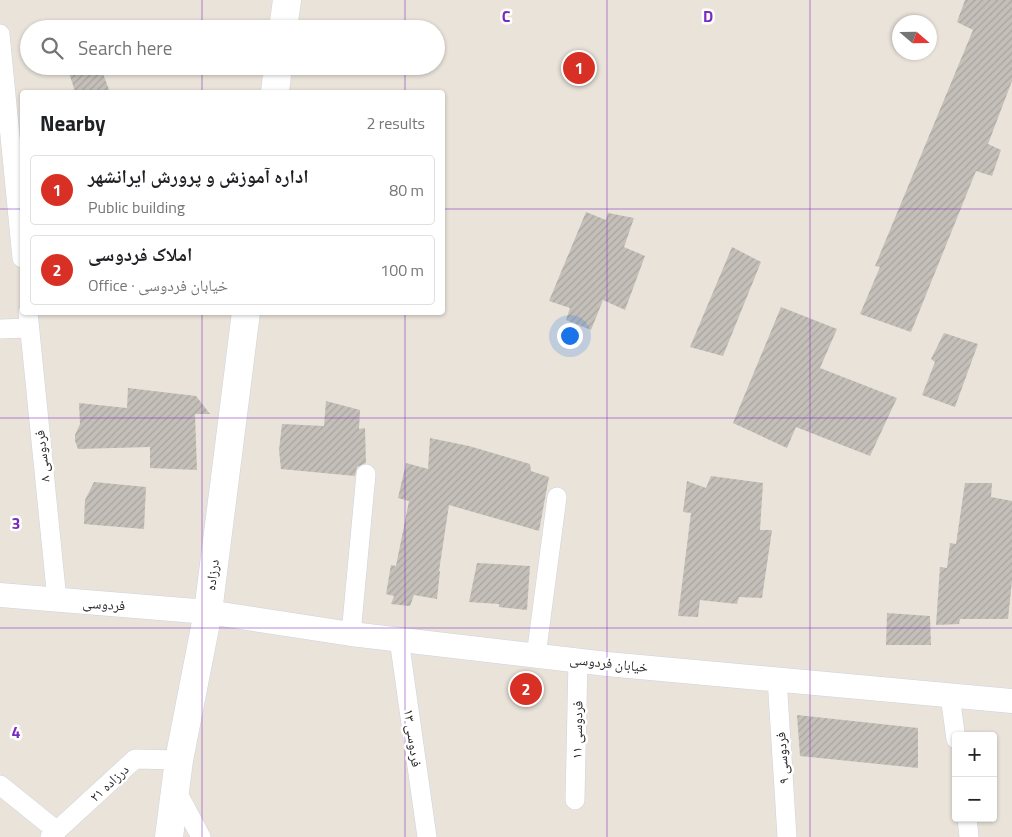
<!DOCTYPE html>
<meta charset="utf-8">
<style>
:root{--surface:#fff;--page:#f2f2f2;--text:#202124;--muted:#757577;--line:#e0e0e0;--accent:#d93025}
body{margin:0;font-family:"Titillium Web","Noto Naskh Arabic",sans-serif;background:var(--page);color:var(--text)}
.controls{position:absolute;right:15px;bottom:15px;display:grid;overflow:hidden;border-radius:5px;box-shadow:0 1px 4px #0004}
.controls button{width:45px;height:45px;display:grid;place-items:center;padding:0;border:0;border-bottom:1px solid var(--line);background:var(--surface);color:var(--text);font:25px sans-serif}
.compass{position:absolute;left:892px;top:15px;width:45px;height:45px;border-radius:50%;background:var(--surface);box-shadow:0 1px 4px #0004;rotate:110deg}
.you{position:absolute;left:569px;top:335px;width:18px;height:18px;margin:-12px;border:4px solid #fff;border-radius:50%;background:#1a73e8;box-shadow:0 0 0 8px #1a73e833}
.badge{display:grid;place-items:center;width:32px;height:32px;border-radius:50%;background:var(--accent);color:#fff;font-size:16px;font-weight:700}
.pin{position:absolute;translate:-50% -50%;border:2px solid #fff;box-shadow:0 1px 5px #0006}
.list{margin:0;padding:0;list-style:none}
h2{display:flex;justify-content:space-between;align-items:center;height:65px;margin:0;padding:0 20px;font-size:21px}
h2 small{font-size:16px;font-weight:400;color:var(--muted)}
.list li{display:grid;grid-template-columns:32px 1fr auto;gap:15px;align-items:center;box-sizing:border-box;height:70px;margin:0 10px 10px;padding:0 10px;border:1px solid var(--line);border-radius:5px}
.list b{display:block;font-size:19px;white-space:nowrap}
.list p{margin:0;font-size:16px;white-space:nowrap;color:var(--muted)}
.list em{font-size:16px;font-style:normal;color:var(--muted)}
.icon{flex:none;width:28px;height:28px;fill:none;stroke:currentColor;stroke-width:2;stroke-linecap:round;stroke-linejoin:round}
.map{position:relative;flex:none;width:1012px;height:837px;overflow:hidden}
.search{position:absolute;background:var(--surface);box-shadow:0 1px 4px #0004;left:20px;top:20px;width:425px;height:55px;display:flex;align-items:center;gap:12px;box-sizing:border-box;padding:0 18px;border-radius:28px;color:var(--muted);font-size:19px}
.panel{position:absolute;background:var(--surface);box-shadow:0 1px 4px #0004;left:20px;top:90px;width:425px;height:225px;border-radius:5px}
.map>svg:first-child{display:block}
.building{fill:url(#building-hatch)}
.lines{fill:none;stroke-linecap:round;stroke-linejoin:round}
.minor-casing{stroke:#cfd2df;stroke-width:20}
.tertiary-casing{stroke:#cfd2df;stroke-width:25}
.secondary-casing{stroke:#cfd2df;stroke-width:29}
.minor{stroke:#fff;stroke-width:19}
.tertiary{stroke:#fff;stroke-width:24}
.secondary{stroke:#fff;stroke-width:28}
.grid{fill:none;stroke:#7b2cbf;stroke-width:1;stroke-opacity:0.55}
.labels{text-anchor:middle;stroke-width:5;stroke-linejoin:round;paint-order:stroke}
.street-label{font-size:14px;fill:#272727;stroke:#fff}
.grid-label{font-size:16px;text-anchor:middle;font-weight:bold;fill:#7b2cbf;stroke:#fff;stroke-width:5;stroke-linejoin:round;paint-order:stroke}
</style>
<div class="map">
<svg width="1012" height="837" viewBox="0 0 1012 837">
<defs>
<pattern id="building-hatch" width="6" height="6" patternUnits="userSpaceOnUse" patternTransform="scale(1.25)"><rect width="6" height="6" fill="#c4bfb9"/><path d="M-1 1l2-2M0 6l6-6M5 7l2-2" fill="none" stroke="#a8a49f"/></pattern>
</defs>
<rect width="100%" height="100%" fill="#e9e3da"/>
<g class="building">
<polygon points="965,0 1012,0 1012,81 988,144 1001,150 992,176 976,171 911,332 860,314 880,267 875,266 973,30 957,22"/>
<polygon points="67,66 100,66 110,92 75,92"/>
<polygon points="586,212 606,220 608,213 634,218 624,247 645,256 625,310 603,300 591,330 566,320 570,308 549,301"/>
<polygon points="732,247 761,262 723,356 690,347"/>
<polygon points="781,307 837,329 820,368 897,398 870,456 796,427 787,448 733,423"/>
<polygon points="944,333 978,344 955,407 922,395 935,362 931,359"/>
<polygon points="128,388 196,396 210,414 195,414 197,470 150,468 150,447 78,449 75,441 75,435 80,424 79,403 127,408"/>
<polygon points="326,401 360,410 359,429 365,428 366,463 357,467 355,476 281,469 279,450 282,424 324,426"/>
<polygon points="430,438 469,446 530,464 531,471 549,477 539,531 449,505 439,571 440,571 437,599 414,595 410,606 391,604 394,596 386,594 391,565 396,566 409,501 398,498 406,463 428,469"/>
<polygon points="711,476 763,483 760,530 772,530 762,598 739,597 737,604 700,600 698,617 678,616 691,513 683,512 687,481 706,488"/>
<polygon points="94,482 146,487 144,529 84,524 85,500"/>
<polygon points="965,483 992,483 991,497 1012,501 1012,581 1008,619 960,619 959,624 936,625 940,567 947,568 950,543 956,544"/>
<polygon points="477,563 530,566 527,610 499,607 499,604 469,602"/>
<polygon points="887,613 930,616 931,645 886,645"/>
<polygon points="797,715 918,728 918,768 800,756"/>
</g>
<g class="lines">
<g class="minor-casing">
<g id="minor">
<polyline points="0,34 22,258"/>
<polyline points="28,312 57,600"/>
<polyline points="0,329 29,328"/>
<polyline points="351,634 366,474"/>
<polyline points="399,639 427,837"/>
<polyline points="536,656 557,497"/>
<polyline points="777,678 787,837"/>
<polyline points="950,696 956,739"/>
<polyline points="0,785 57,831"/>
<polyline points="176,790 201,837"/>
<polyline points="575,800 578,660"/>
<polyline points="967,818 969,837"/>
<polyline points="50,837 135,759 179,760"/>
</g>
</g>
<g class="tertiary-casing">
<polyline id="tertiary" points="0,595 208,612 351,634 607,664 1012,701"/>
</g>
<g class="secondary-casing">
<g id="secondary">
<polyline points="283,29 287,0"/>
<polyline points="275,92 278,66"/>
<polyline points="169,837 179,760 208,612 246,312"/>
</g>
</g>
<use href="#minor" class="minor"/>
<use href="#tertiary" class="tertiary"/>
<use href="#secondary" class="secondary"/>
</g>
<path class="grid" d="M202 0V29M405 0V29M607 0V837M810 0V837M202 66V92M405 66V92M0 209H22M442 209H1012M202 312V837M405 312V837M0 418H1012M0 628H1012"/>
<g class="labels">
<g class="street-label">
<text transform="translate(42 456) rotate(-96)" y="5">فردوسی ۸</text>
<text transform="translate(212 575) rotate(-83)" y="5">درزاده</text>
<text transform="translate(104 604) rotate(4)" y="5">فردوسی</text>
<text transform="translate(609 663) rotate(6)" y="5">خیابان فردوسی</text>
<text transform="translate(577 730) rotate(-89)" y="5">فردوسی ۱۱</text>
<text transform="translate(413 738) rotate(82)" y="5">فردوسی ۱۳</text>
<text transform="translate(782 758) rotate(-94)" y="5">فردوسی ۹</text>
<text transform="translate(109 783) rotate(-43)" y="5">درزاده ۲۱</text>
</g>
</g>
<g class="grid-label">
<text x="506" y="22">C</text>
<text x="708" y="22">D</text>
<text x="16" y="529">3</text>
<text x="16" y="738">4</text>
</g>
</svg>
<div class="controls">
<button>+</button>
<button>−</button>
</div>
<svg class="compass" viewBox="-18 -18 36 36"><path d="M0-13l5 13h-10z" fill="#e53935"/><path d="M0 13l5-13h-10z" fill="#757577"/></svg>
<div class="you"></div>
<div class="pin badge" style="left:579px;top:68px">1</div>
<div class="pin badge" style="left:526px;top:689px">2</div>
<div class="search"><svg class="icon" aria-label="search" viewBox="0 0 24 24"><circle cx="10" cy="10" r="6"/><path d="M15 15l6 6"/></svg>Search here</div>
<section class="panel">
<h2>Nearby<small>2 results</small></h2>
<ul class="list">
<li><span class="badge">1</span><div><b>اداره آموزش و پرورش ایرانشهر</b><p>Public building</p></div><em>80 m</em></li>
<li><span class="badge">2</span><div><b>املاک فردوسی</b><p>Office · خیابان فردوسی</p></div><em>100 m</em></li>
</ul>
</section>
</div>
